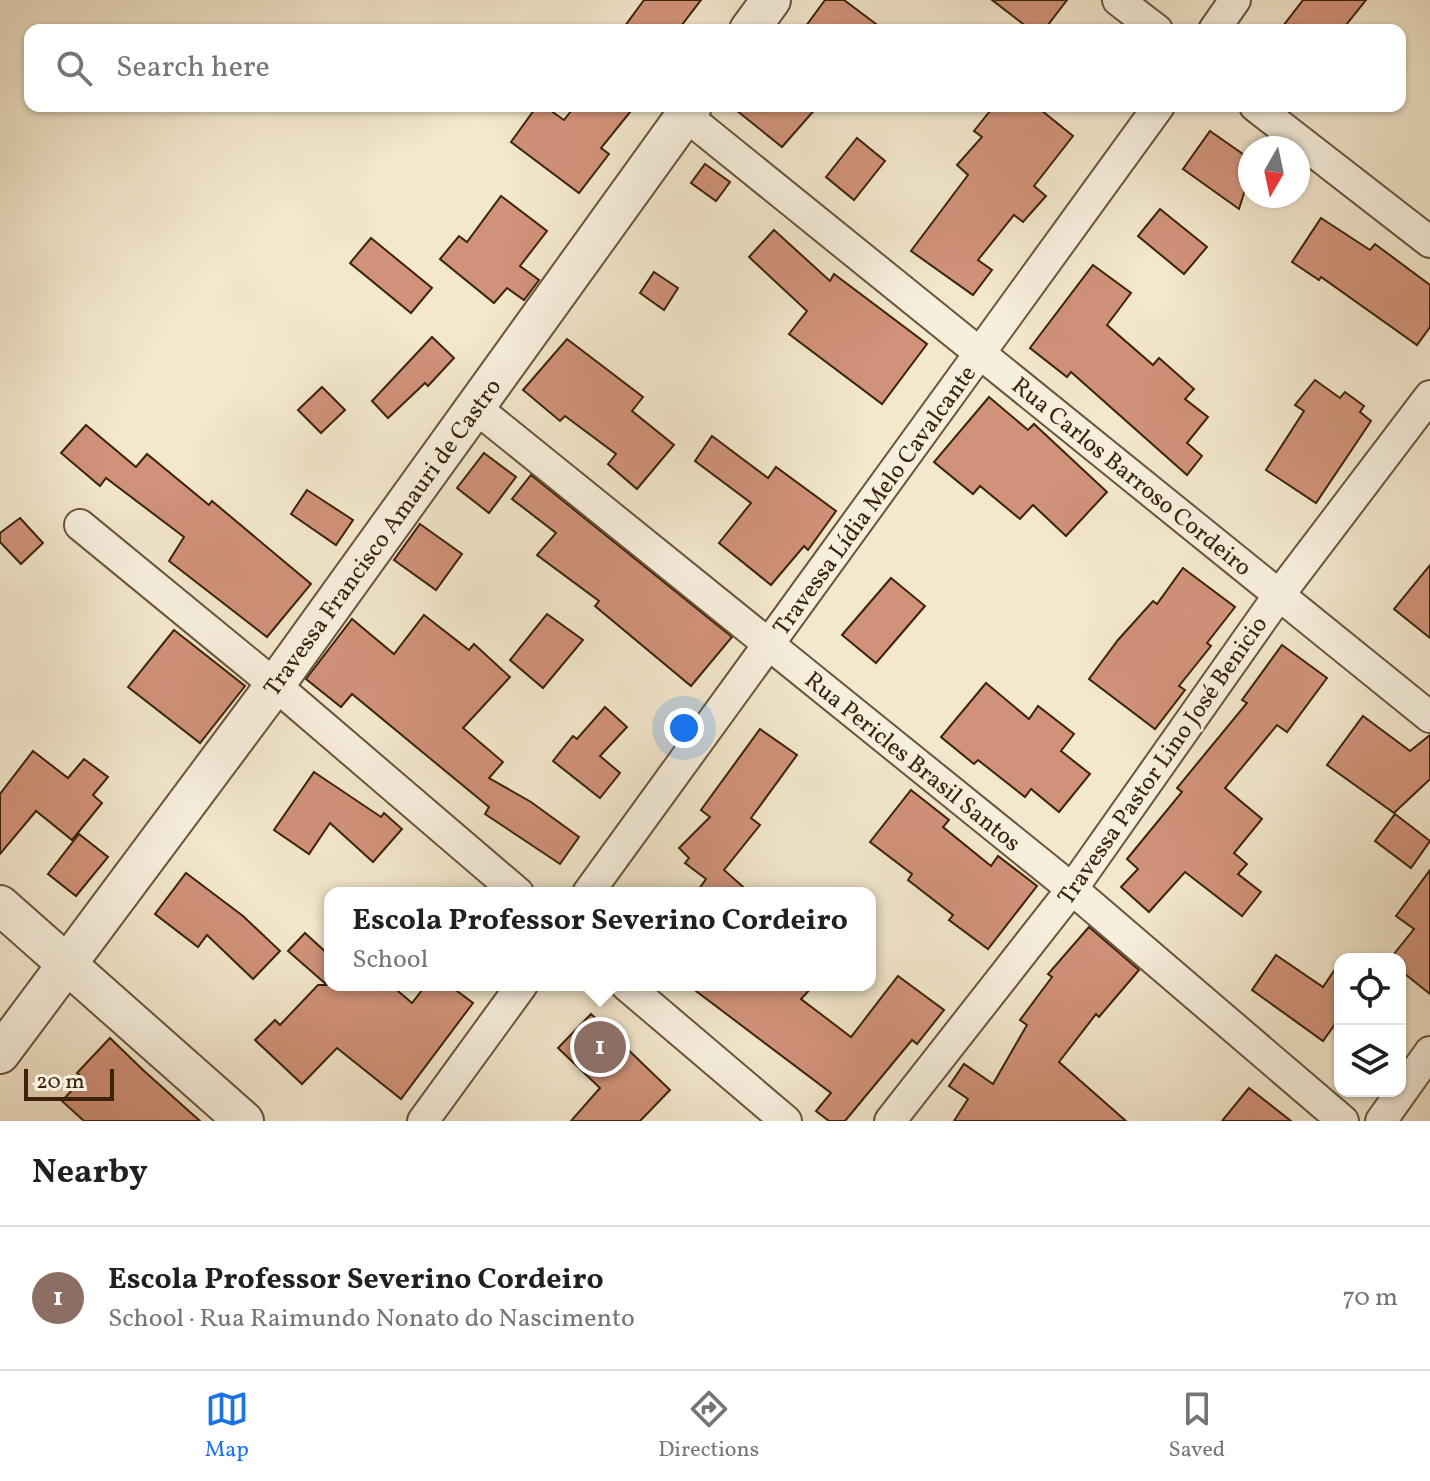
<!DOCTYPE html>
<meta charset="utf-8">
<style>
:root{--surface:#fff;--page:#f6f6f6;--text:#202124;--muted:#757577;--line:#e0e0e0;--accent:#1a73e8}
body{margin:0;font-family:Vollkorn,serif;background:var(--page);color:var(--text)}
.controls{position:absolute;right:24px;bottom:24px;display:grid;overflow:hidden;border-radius:16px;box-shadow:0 2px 6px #0004}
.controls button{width:72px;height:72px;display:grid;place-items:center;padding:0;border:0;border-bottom:2px solid var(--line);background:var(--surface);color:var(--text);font:40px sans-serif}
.compass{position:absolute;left:1238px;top:136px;width:72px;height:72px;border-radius:50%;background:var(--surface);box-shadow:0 2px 6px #0004;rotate:189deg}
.scale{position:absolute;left:24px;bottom:20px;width:90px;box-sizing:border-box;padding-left:8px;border:4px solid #3c2309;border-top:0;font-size:22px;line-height:28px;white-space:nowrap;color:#3c2309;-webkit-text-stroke:6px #f7efde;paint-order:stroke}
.you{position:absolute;left:684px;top:728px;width:28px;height:28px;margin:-20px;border:6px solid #fff;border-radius:50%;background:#1a73e8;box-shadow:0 0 0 12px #1a73e833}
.badge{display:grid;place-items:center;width:52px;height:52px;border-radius:50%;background:var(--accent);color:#fff;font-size:26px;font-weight:700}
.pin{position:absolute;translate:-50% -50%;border:4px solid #fff;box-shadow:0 2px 8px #0006}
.popup{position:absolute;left:324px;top:887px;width:552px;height:104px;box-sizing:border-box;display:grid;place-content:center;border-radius:16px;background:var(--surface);filter:drop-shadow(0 2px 6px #0005);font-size:26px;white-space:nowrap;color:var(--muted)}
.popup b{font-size:30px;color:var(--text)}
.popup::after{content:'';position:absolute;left:50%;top:100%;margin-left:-16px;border:16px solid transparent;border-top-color:var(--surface)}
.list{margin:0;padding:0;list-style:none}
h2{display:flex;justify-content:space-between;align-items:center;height:104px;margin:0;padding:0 32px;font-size:34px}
h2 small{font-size:26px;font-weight:400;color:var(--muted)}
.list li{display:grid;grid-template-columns:52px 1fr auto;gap:24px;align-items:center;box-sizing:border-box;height:144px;padding:0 32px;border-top:2px solid var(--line)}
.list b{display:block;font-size:30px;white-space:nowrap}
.list p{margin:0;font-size:26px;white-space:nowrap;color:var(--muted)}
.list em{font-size:26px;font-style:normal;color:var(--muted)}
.icon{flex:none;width:44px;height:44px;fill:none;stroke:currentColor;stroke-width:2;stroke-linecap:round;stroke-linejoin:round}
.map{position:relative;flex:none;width:1430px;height:1121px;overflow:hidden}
.search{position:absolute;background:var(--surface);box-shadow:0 2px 6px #0004;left:24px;right:24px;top:24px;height:88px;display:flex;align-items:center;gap:20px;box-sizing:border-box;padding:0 28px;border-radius:16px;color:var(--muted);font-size:30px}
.sheet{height:248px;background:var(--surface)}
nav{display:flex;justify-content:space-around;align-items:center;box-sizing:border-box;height:112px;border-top:2px solid var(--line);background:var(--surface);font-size:22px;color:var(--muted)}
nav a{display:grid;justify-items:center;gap:4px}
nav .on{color:var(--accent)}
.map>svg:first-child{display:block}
.building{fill:#d09279;stroke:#3c2309;stroke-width:2}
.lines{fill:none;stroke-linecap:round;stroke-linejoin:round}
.minor-casing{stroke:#6a543a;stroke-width:34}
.tertiary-casing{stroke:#6a543a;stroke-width:42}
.minor{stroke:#f7efde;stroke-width:30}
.tertiary{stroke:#f7efde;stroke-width:38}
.labels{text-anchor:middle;stroke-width:6;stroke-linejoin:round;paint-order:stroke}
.street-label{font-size:24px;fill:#3c2309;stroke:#f7efde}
</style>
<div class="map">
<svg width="1430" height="1121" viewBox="0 0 1430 1121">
<rect width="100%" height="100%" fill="#f3e7cc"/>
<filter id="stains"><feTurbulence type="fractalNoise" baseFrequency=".0025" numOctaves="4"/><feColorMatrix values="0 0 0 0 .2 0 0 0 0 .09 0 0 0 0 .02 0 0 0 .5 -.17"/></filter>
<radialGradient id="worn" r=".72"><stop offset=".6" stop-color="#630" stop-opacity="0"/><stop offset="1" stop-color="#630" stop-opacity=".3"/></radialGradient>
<g class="building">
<polygon points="644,0 701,0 678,30 622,30"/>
<polygon points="825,0 844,0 884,30 803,30"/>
<polygon points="992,0 1067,0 1044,30 1031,30"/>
<polygon points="1303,0 1366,0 1342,30 1280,30"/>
<polygon points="537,106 544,106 564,120 575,106 635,106 601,148 609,154 579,193 511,142"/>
<polygon points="731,106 818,106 782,147"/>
<polygon points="994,106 1036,106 1073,136 1034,186 1046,196 1023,222 1014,215 978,260 992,270 973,295 911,251 968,175 957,165 982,137 974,131"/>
<polygon points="1210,131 1250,159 1250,174 1239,209 1183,169"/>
<polygon points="857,138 885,161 854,200 826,177"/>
<polygon points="705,164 730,182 716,201 691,183"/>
<polygon points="501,196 547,231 520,266 539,280 524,300 507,288 494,303 440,259 459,236 467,242"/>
<polygon points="1160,209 1207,247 1184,274 1138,236"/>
<polygon points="1321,218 1370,250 1375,244 1430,285 1430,327 1417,345 1321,277 1319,280 1292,262"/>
<polygon points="774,230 830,281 834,274 927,344 882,404 789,334 807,311 749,257"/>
<polygon points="371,238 432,288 411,313 350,263"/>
<polygon points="1093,265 1131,293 1107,325 1153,365 1159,358 1194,389 1185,399 1208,417 1187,443 1202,456 1187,475 1071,372 1067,377 1030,348"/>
<polygon points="654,272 678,288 664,310 640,293"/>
<polygon points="432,337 454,358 428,386 425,383 388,418 372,401"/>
<polygon points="567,339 643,397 632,411 674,445 637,489 608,464 616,454 565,416 560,421 523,390"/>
<polygon points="1315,380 1340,398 1345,392 1364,406 1360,412 1371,421 1316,503 1266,470 1304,411 1295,405"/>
<polygon points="322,387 345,410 321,433 298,410"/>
<polygon points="989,397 1028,430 1034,424 1107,492 1066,536 1033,505 1020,519 980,486 973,494 934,462"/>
<polygon points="86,425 136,467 147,454 209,505 212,501 311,584 267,637 169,561 184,537 106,478 100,486 61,453"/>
<polygon points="712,436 768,478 776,467 836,511 808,550 804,546 771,585 719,543 751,503 695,461"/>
<polygon points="484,453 516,477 489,513 457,488"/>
<polygon points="531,475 732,637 691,686 595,606 599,601 537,555 556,533 512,499"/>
<polygon points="307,490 353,520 336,545 291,514"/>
<polygon points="20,518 43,543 21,564 0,542 0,533"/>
<polygon points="420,524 462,554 436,590 394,560"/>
<polygon points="1430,565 1430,638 1394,609"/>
<polygon points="1183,568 1235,607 1207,643 1211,646 1179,686 1185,690 1155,729 1089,679 1118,640 1153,601 1157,604"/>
<polygon points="891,578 925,606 876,663 842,635"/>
<polygon points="547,614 583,640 543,688 510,660"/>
<polygon points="424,615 469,650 474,644 510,677 463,728 503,762 489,778 531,802 579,837 560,864 485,814 489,807 352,694 341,707 306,679 352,619 394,654"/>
<polygon points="174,630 245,686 200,743 128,687"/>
<polygon points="1282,645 1327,678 1287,732 1277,725 1225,788 1262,819 1234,853 1247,864 1238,874 1261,892 1242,916 1185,872 1149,912 1121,887 1138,869 1127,859 1182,792 1177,788 1247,703 1242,700"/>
<polygon points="986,683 1029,719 1038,706 1074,734 1061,751 1090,774 1059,812 1031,789 1025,797 978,760 974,764 941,737"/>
<polygon points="605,707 627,727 600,756 620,773 600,798 553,761 573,736 577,739"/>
<polygon points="1363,716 1410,751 1430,735 1430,779 1394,813 1327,765"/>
<polygon points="760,729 797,755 751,818 760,825 724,870 750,893 696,893 706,879 685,863 689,858 679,848 710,817 701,810"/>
<polygon points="33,751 68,778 84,759 108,777 93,795 102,803 72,840 36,811 0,854 0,794"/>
<polygon points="314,772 381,817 384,813 402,829 373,862 330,823 309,854 274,830"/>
<polygon points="911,790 949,820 943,827 991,866 998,856 1037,886 988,949 949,920 953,915 908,880 912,874 870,842"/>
<polygon points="1395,814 1430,841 1411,868 1375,841"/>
<polygon points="79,834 108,857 76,896 48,874"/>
<polygon points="1430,870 1430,994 1400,970 1400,959 1390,959 1414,929 1396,916"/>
<polygon points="186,873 243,916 280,951 253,979 207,935 198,947 155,914"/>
<polygon points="1089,927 1139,970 1099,1017 1096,1014 1059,1062 1126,1121 954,1121 968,1099 949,1086 964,1064 993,1084 1027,1025 1020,1020 1052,977 1048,974"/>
<polygon points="305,933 330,956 330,985 391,985 412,1003 426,985 449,985 473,1003 401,1099 337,1048 302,1084 255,1040 275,1020 280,1025 318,985 327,985 288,951"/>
<polygon points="1276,955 1323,987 1340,962 1340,1017 1323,1041 1252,990"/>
<polygon points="898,976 944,1010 917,1044 912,1040 845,1121 829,1121 816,1111 831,1093 688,985 814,985 801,999 851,1037"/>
<polygon points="591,1014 670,1090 640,1121 571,1121 600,1088 558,1048"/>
<polygon points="110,1038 143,1070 200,1121 84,1121 62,1101 83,1078 77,1073"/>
<polygon points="1249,1088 1291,1121 1222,1121"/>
</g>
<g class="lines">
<g class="minor-casing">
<g id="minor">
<polyline points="1118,0 1157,30"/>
<polyline points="1214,30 1235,0"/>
<polyline points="1255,106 1430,242"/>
<polyline points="685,115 1430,717"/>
<polyline points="476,408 1072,889 1343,1121"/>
<polyline points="80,525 275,685 518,893"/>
<polyline points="588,893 1159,106"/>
<polyline points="626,985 786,1121"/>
<polyline points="423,1121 522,985"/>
<polyline points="890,1121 1072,889 1279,595 1430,396"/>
<polyline points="1381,1121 1430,1052"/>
</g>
</g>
<g class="tertiary-casing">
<g id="tertiary">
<polyline points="749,30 771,0"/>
<polyline points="0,905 244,1121"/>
<polyline points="0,1054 275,685 692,106"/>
</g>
</g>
<use href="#minor" class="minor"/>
<use href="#tertiary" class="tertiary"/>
</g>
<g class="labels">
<g class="street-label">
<text transform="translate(1132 476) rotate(39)" y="8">Rua Carlos Barroso Cordeiro</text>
<text transform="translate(874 500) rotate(-54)" y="8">Travessa Lídia Melo Cavalcante</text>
<text transform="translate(382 537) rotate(-54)" y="8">Travessa Francisco Amauri de Castro</text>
<text transform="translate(1162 760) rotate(-55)" y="8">Travessa Pastor Lino José Benicio</text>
<text transform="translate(913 761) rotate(39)" y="8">Rua Pericles Brasil Santos</text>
</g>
</g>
<rect width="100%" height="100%" filter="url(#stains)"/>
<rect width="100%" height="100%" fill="url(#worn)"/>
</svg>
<div class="controls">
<button><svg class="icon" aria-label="locate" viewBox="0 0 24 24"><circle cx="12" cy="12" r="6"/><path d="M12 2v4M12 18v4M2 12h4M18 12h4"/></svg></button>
<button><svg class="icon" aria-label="layers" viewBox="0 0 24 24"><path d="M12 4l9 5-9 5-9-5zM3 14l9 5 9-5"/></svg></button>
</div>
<svg class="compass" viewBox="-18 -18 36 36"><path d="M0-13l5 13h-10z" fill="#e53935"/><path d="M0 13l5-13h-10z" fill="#757577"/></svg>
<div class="scale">20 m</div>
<div class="you"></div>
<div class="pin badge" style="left:600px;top:1047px;background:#8d6e63">1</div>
<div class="popup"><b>Escola Professor Severino Cordeiro</b>School</div>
<div class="search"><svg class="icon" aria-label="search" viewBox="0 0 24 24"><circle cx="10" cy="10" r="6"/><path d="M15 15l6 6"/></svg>Search here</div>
</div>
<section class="sheet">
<h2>Nearby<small></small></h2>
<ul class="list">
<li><span class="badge" style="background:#8d6e63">1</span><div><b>Escola Professor Severino Cordeiro</b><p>School · Rua Raimundo Nonato do Nascimento</p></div><em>70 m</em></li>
</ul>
</section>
<nav>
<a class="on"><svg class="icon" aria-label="map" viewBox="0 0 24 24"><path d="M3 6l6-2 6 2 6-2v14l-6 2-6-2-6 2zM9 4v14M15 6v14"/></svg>Map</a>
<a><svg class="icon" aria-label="directions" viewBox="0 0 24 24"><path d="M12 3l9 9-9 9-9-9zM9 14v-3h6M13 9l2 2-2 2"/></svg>Directions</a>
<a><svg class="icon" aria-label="saved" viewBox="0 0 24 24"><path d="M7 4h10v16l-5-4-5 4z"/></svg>Saved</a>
</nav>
